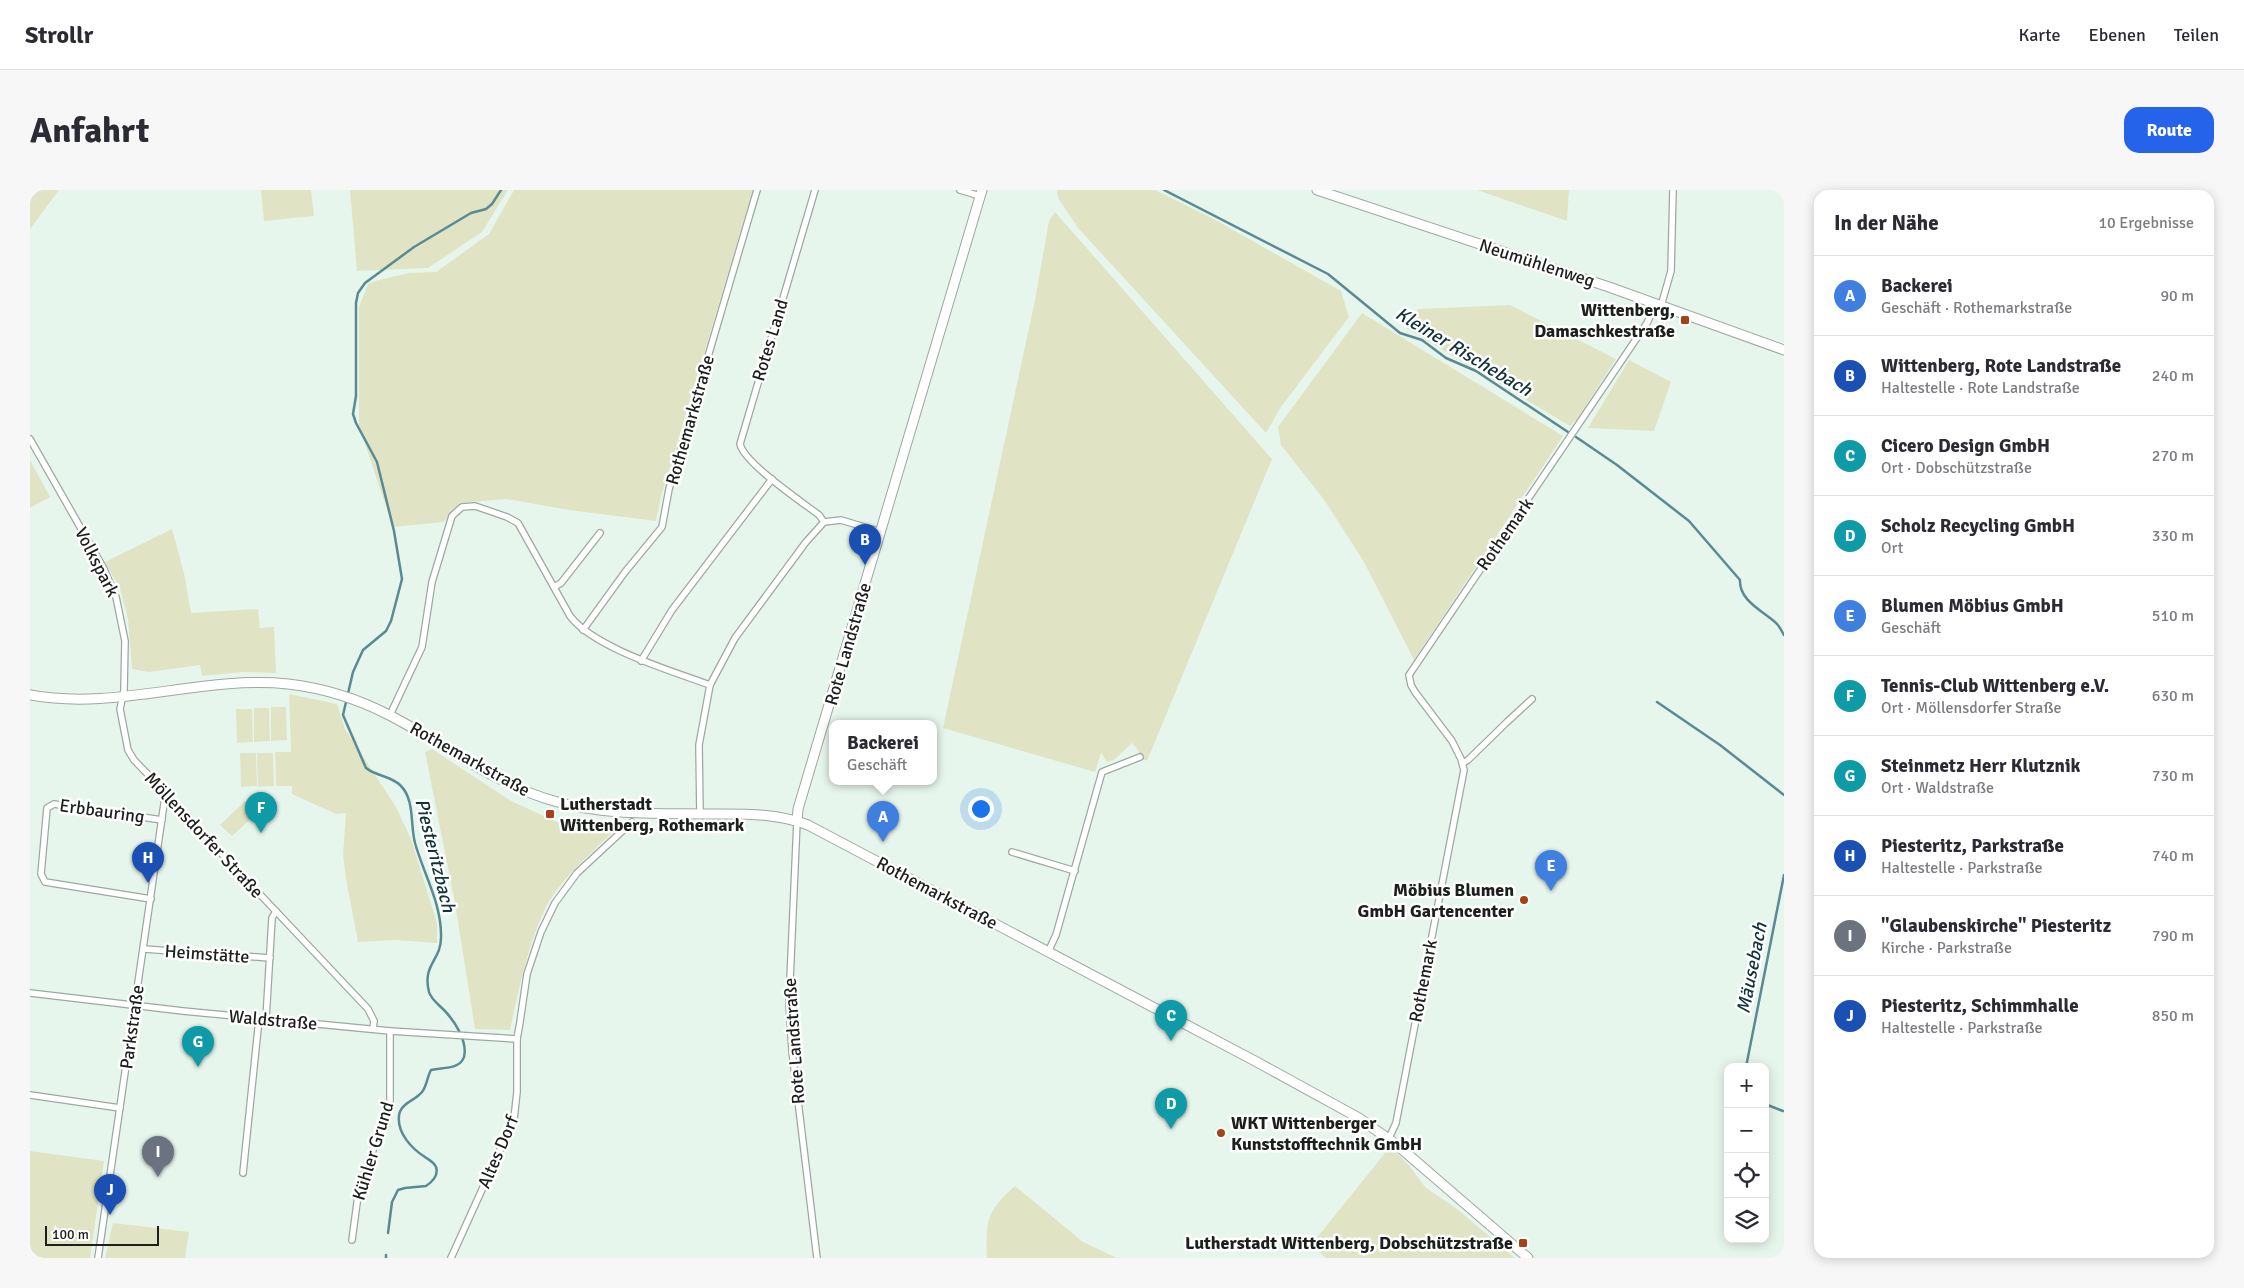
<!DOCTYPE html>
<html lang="de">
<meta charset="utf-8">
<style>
:root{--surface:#fff;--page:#f7f7f7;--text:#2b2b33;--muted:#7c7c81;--line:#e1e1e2;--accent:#2563eb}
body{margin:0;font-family:Signika,sans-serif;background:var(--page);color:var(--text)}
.controls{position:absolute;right:15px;bottom:15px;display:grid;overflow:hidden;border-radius:10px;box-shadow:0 2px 12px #0003}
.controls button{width:45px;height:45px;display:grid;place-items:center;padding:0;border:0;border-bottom:1px solid var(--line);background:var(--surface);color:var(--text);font:25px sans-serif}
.scale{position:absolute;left:15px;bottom:12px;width:114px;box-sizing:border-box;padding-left:5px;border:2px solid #1b201d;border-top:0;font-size:14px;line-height:18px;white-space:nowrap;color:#1b201d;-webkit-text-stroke:4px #fff;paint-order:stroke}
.you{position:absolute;left:950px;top:618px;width:18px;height:18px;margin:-12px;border:4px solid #fff;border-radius:50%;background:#1a73e8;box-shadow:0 0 0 8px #1a73e833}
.badge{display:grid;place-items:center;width:32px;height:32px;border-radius:50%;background:var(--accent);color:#fff;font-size:16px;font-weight:700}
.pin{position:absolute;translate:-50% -41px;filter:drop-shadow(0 1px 2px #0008)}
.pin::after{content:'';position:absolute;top:26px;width:18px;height:15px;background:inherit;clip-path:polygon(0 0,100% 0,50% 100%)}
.popup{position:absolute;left:799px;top:530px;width:108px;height:65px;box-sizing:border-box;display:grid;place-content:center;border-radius:10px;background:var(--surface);filter:drop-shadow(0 1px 4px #0005);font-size:16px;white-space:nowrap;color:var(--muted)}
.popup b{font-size:19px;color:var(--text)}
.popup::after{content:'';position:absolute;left:50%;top:100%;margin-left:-10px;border:10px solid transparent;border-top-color:var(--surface)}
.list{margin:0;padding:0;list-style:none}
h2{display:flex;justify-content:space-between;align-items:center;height:65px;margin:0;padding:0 20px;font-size:21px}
h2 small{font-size:16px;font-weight:400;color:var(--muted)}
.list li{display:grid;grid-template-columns:32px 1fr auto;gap:15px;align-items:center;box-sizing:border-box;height:80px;padding:0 20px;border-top:1px solid var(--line)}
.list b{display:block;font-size:19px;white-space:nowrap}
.list p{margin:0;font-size:16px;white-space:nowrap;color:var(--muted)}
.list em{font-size:16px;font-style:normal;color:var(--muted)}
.icon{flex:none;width:28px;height:28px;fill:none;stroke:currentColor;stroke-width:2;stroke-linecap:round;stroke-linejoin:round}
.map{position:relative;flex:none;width:1754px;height:1068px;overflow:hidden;border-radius:15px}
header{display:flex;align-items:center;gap:30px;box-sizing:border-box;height:70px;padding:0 25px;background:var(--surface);border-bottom:1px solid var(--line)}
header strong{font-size:24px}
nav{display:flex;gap:28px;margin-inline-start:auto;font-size:18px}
.intro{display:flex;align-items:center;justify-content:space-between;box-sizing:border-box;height:120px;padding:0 30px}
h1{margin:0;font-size:35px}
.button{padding:12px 22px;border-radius:15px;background:var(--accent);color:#fff;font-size:18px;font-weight:700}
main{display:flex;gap:30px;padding:0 30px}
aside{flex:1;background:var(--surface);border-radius:15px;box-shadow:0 2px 12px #0003}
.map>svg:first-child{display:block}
.green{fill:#e0e4c4}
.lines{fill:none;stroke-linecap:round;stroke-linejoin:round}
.stream{stroke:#5a8a93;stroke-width:2.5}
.street-casing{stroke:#9ba9a1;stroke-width:8}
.secondary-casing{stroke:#9ba9a1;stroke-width:11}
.street{stroke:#fff;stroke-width:5.5}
.secondary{stroke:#fff;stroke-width:9}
.poi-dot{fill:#a74116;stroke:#fff;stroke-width:2}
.labels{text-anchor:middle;stroke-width:5;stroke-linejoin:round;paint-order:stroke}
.street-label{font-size:18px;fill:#1b201d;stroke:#fff}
.poi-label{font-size:18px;font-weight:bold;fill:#1b201d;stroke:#fff;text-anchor:end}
.water-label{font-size:19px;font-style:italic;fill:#113238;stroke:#fff}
</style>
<header>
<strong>Strollr</strong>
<nav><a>Karte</a><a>Ebenen</a><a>Teilen</a></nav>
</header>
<div class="intro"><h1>Anfahrt</h1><a class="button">Route</a></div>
<main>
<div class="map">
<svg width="1754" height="1068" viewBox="0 0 1754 1068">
<rect width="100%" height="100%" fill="#e7f6ed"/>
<g class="green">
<polygon points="0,0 29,0 0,39"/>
<polygon points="231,0 281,0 284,26 234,31"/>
<polygon points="320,0 478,0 452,42 398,78 327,81"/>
<polygon points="484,0 723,0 631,307 626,331 539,320 476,309 430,313 414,332 363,337 329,236 329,117 338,94 345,91 379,83 406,82 459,44"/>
<polygon points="1027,0 1125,0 1184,29 1311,101 1319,127 1251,217 1236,243 1049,39 1028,8"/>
<polygon points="1447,0 1539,0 1537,31"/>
<polygon points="1025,22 1242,269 1117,571 1108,566 1109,561 1102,553 1084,570 1077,572 1071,563 1065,582 913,538 1005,110 1019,31"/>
<polygon points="1480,115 1586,169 1548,228 1540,236 1376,138 1388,119"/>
<polygon points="1332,123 1533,246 1384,470 1334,372 1295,311 1251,255 1248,237"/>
<polygon points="1599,170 1641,192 1624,241 1558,238"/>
<polygon points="0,270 20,307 0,318"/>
<polygon points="142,339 154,383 161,423 228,419 230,438 244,437 246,483 212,482 172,486 170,475 119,482 102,479 98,429 90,399 75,372"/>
<polygon points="259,504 307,514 315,539 366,617 381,649 407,733 407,753 366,750 328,752 316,689 313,664 316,623 306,624 262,604 262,596 246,596 245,562 261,562"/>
<polygon points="241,517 256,517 257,550 241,551"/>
<polygon points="224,518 239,518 240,551 224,552"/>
<polygon points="206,519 222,519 223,552 207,553"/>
<path d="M402 559 481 611 527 632 582 631 587 638C564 661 529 690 515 719 497 757 489 799 480 840L445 839 425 713 395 562Z"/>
<polygon points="210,563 226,563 227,596 211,597"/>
<polygon points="227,563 243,563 244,596 228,597"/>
<polygon points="215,611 227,623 202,646 190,635"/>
<polygon points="1360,957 1378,974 1395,997 1427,1019 1485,1068 1296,1068 1281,1055"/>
<polygon points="0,961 74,971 60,1068 0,1068"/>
<path d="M985 996 1053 1052 1087 1068H957C955 1032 957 1020 985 996Z"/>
<polygon points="83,1033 159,1042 155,1068 75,1068"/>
</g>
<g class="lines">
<g class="stream">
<polyline points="1134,0 1298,84 1370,143 1392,150 1416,168 1446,181 1538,242"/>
<path d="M1546 247 1587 275 1659 331 1710 390C1709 410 1731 420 1745 432 1749 435 1751 440 1754 445"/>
<polyline points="1627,512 1690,555 1754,605"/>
<polyline points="1716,877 1754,685"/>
<polyline points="1735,914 1753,921"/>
<path d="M358 1043 362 1012 368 1000 375 998 396 996C402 992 409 986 406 977 404 972 399 970 395 967 382 959 367 943 369 926 370 913 385 911 392 902 397 896 397 887 401 880 411 877 430 880 434 867 438 851 424 830 413 819 408 814 401 809 399 802 392 775 411 770 411 748 412 714 394 685 385 653 380 634 385 609 370 595 361 586 346 586 336 578L313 525 323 482 333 460 356 441 361 431 372 389 364 341 347 272 326 233 323 224 326 206V113L328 103 335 93 384 57 441 23 456 19 462 14 471 0"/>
<polyline points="356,1065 356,1068"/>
</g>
<g class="street-casing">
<g id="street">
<path d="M785 0 710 254C714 273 772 312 789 325L794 332 811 330 851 342"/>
<polyline points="930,0 950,6"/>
<polyline points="1631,116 1641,81 1643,0"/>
<polyline points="0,249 74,379 86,407 95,451 94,500 90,519 98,560 104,570 130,597 135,607 158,628 338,819 344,831 343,839"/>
<polyline points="524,397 531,393 570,343"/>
<polyline points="553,440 595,382 632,337 639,299 727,0"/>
<polyline points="611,471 642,420 742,289"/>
<path d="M360 525 392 457 402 392 422 326 432 317 445 316 477 327 488 333 540 426C564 458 642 481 680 495"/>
<polyline points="1433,573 1438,570 1477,532 1502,509"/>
<polyline points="670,624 669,555 680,495 705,448 776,352 794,332"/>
<polyline points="767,631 759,813 762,861 787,1068"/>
<polyline points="982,662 1045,681"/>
<polyline points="121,709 15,692 11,684 17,618 24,614 132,630"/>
<polyline points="114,759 240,768"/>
<polyline points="1018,762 1026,745 1072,582 1110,567"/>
<polyline points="0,803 153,821 360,841 487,849"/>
<polyline points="236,829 242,728 246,721"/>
<polyline points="0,905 90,918"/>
<polyline points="1359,948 1366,933 1434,580 1431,569 1422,551 1385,502 1381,495 1379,485 1617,133 1626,114"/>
<polyline points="213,983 229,829"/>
<polyline points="322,1050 329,998 360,914 360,841"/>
<polyline points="68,1068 135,607"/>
<polyline points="421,1068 484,929 487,902 487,849 490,832 497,784 511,742 525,713 547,683 602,632"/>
</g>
</g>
<g class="secondary-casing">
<g id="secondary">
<polyline points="1287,0 1579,97 1754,160"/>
<path d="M0 505C87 521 172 485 258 494 293 498 328 509 359 525 414 553 463 594 524 611 575 626 629 623 681 624 714 624 747 623 778 635L1225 871 1329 928 1367 955 1498 1068"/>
<polyline points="767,631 768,619 952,0"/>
</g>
</g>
<use href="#street" class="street"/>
<use href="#secondary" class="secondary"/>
</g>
<g class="poi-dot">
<rect x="1650" y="125" width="10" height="10" rx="2.5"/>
<rect x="515" y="619" width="10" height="10" rx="2.5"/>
<circle cx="1494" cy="710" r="5"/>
<circle cx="1191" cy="943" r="5"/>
<rect x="1488" y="1048" width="10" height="10" rx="2.5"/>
</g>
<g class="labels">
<g class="street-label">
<text transform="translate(1507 73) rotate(18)" y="6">Neumühlenweg</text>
<text transform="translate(740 150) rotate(-73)" y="6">Rotes Land</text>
<text transform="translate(660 230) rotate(-74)" y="6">Rothemarkstraße</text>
<text transform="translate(1475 344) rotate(-55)" y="6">Rothemark</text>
<text transform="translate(67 372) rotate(63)" y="6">Volkspark</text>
<text transform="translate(818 454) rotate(-74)" y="6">Rote Landstraße</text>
<text transform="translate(440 569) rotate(29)" y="6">Rothemarkstraße</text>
<text transform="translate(72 621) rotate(8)" y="6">Erbbauring</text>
<text transform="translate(174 645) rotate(47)" y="6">Möllensdorfer Straße</text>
<text transform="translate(907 703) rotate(28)" y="6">Rothemarkstraße</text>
<text transform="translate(177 764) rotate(4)" y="6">Heimstätte</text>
<text transform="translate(1393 791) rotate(-79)" y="6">Rothemark</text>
<text transform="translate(243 830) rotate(5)" y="6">Waldstraße</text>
<text transform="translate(102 837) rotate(-82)" y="6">Parkstraße</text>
<text transform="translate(764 851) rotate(-94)" y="6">Rote Landstraße</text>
<text transform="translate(343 961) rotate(-73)" y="6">Kühler Grund</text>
<text transform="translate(468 962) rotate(-67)" y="6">Altes Dorf</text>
</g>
<g class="poi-label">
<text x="1645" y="126">Wittenberg,<tspan x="1645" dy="21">Damaschkestraße</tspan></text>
<text x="530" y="620" text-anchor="start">Lutherstadt<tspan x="530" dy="21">Wittenberg, Rothemark</tspan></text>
<text x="1484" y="706">Möbius Blumen<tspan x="1484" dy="21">GmbH Gartencenter</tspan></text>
<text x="1201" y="939" text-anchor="start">WKT Wittenberger<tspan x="1201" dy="21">Kunststofftechnik GmbH</tspan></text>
<text x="1483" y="1059">Lutherstadt Wittenberg, Dobschützstraße</text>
</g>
<g class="water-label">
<text transform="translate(1434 161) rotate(31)" y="7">Kleiner Rischebach</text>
<text transform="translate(406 665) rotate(76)" y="7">Piesteritzbach</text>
<text transform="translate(1721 778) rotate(-79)" y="7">Mäusebach</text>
</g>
</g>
</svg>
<div class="controls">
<button>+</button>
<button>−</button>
<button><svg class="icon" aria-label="locate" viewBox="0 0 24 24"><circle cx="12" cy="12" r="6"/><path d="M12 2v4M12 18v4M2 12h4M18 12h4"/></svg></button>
<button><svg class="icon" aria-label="layers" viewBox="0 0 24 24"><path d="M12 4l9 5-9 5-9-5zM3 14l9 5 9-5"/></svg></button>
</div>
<div class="scale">100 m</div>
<div class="you"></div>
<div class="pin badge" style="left:853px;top:652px;background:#3f7fe0">A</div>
<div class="popup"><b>Backerei</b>Geschäft</div>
<div class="pin badge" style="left:835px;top:375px;background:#1a4fb4">B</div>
<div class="pin badge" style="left:1141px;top:851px;background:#0f9aa8">C</div>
<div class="pin badge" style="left:1141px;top:939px;background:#0f9aa8">D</div>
<div class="pin badge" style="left:1521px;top:701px;background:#3f7fe0">E</div>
<div class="pin badge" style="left:231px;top:643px;background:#0f9aa8">F</div>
<div class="pin badge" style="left:168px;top:877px;background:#0f9aa8">G</div>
<div class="pin badge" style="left:118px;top:693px;background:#1a4fb4">H</div>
<div class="pin badge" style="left:128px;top:987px;background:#6b7280">I</div>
<div class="pin badge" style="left:80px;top:1025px;background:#1a4fb4">J</div>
</div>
<aside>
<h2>In der Nähe<small>10 Ergebnisse</small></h2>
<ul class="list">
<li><span class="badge" style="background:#3f7fe0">A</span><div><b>Backerei</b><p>Geschäft · Rothemarkstraße</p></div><em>90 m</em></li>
<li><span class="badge" style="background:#1a4fb4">B</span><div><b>Wittenberg, Rote Landstraße</b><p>Haltestelle · Rote Landstraße</p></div><em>240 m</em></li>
<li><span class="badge" style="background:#0f9aa8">C</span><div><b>Cicero Design GmbH</b><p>Ort · Dobschützstraße</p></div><em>270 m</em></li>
<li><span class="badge" style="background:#0f9aa8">D</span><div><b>Scholz Recycling GmbH</b><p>Ort</p></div><em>330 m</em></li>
<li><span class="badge" style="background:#3f7fe0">E</span><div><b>Blumen Möbius GmbH</b><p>Geschäft</p></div><em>510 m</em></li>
<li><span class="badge" style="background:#0f9aa8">F</span><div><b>Tennis-Club Wittenberg e.V.</b><p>Ort · Möllensdorfer Straße</p></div><em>630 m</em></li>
<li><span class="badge" style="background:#0f9aa8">G</span><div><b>Steinmetz Herr Klutznik</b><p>Ort · Waldstraße</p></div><em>730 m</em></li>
<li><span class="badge" style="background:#1a4fb4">H</span><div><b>Piesteritz, Parkstraße</b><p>Haltestelle · Parkstraße</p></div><em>740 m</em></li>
<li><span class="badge" style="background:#6b7280">I</span><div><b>&quot;Glaubenskirche&quot; Piesteritz</b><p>Kirche · Parkstraße</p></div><em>790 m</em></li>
<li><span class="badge" style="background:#1a4fb4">J</span><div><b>Piesteritz, Schimmhalle</b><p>Haltestelle · Parkstraße</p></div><em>850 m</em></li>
</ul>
</aside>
</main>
